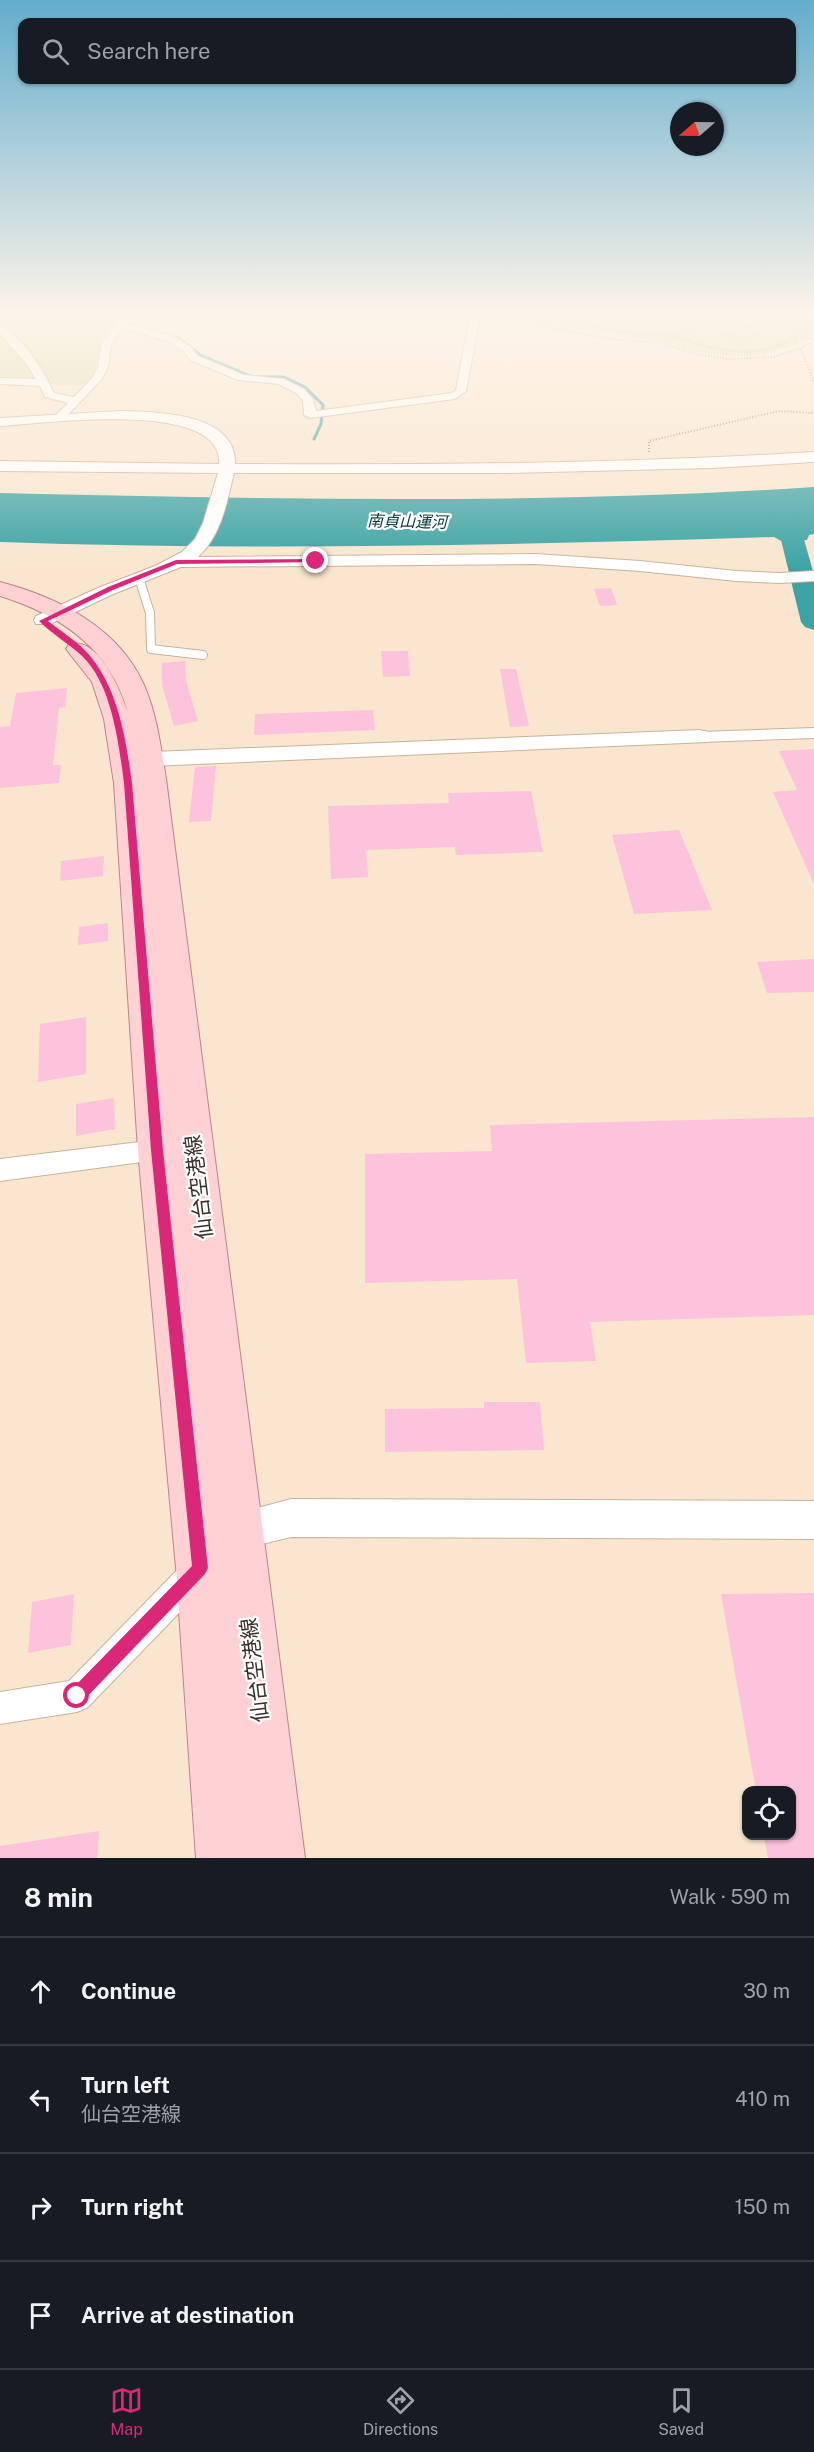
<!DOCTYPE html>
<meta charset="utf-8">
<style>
:root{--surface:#171b24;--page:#20242c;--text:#f1f3f6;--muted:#9ea1a6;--line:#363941;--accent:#db2777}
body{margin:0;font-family:"Public Sans","Noto Sans JP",sans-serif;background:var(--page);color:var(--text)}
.controls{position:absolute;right:18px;bottom:18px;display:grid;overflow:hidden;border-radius:12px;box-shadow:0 2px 4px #0004}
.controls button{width:54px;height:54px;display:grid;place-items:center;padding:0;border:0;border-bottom:2px solid var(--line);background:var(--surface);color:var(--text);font:30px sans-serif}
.compass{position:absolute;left:670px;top:102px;width:54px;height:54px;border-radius:50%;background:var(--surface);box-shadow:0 2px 4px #0004;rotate:250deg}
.stop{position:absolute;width:18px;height:18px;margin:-14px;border:4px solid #db2777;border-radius:50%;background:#fff}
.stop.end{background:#db2777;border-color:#fff;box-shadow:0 2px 6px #0008}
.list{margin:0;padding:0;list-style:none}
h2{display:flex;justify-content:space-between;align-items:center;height:78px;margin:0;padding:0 24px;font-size:26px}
h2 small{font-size:20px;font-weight:400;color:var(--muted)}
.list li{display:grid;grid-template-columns:39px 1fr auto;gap:18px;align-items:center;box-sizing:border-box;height:108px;padding:0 24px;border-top:2px solid var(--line)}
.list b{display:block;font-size:22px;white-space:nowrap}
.list p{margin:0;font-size:20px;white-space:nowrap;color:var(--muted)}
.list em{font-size:20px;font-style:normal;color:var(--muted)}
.icon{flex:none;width:33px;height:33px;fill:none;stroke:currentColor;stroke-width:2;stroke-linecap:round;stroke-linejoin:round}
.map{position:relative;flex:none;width:814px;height:1858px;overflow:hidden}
.search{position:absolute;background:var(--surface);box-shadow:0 2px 4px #0004;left:18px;right:18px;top:18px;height:66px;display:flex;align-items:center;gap:15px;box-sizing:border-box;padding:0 21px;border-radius:12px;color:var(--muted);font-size:22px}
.sheet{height:510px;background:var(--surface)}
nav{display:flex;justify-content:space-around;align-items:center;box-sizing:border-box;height:84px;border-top:2px solid var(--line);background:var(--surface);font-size:16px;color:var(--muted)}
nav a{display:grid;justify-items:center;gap:3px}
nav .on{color:var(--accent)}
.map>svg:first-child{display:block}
.green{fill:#d8e0b0}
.water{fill:#3ba3a4}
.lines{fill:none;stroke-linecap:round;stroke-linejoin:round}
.stream{stroke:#3ba3a4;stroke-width:3}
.river{fill:#3ba3a4;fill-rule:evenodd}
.building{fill:#fdc2dc}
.service-casing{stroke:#c6b39d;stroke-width:10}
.minor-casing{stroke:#c6b39d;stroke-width:2}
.tertiary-casing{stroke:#c6b39d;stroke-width:2}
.primary-casing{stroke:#b88686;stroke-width:2}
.path{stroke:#958878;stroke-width:2;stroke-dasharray:1 2;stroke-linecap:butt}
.service{stroke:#fff;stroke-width:8}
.minor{fill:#fff;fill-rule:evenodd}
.tertiary{fill:#fff;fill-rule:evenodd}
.primary{fill:#fed2d5;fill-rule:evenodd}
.route{fill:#db2777}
.labels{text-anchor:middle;stroke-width:4.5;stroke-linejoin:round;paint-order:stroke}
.far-water-label{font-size:16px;font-style:italic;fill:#033636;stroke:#fff}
.near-street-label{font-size:21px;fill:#383128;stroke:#fff}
</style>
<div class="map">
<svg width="814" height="1858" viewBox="0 0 814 1858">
<rect width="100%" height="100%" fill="#fae6cf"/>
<g class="green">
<polygon points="0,312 118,312 99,344 96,368 86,385 0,384"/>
<path d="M536 312H550L593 320 650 319 707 312H814V335C778 357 739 360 698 352 685 350 672 343 658 341 614 335 570 328 526 319Z"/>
</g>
<path class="water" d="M814 487V534L809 535 807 540 783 542 774 537C516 545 258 551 0 542V493C271 499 543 505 814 487Z"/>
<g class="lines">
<polyline class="stream" points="177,337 202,356 252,377 284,377 305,387 323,405 321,424 314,439"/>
<polygon class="river" points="785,504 793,506 796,511 814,575 814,630 805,627 801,622 774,511 777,506"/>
</g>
<g class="building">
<polygon points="611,588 617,605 600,606 594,589"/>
<polygon points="381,651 408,651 410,676 383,677"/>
<polygon points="185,661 186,681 198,721 174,726 162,685 162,663"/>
<polygon points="500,669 516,669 529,726 510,727"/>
<polygon points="67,688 65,707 59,708 53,765 61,765 59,783 0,788 0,727 10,726 16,693"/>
<polygon points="373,710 375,730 254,735 255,714"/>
<polygon points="814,749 814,884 773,792 797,790 779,751"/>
<polygon points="216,766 211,821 189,822 195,767"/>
<polygon points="531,791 543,852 456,855 455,847 366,850 368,877 331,879 328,806 449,803 448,793"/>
<polygon points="679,830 712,910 634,914 612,835"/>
<polygon points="104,856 103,876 60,881 61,861"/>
<polygon points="108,923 108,941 78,945 79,927"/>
<polygon points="814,959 814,992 767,993 757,962"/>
<polygon points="86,1017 86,1074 38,1082 40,1024"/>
<polygon points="114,1098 115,1129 76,1136 76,1104"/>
<polygon points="814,1117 814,1315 590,1322 596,1361 526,1363 517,1279 365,1283 365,1154 492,1151 490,1125"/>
<polygon points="484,1402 540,1402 544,1450 385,1452 385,1409 484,1408"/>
<polygon points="814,1593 814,1858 768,1858 764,1836 792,1836 792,1791 756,1791 721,1594"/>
<polygon points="74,1594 71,1645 28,1653 32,1602"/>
<polygon points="99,1831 97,1858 0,1858 0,1846"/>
</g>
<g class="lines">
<g class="service-casing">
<polyline id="service" points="139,578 150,613 151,649 203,655"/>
</g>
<g class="minor-casing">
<g id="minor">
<path d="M121 312H131L125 323 175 337 191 347 198 356 244 375 284 379 304 389 313 399 316 411 452 393 456 390 470 316 475 313 480 316 466 391 455 399 310 418 304 415 303 400 296 393 278 384 238 380 190 360 183 351 167 341 122 328 111 346 108 367 102 379 62 421H54L52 419 68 403 45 397 40 386 0 384V378L36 379 25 362 0 334V326C21 334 46 374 54 393L74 397 92 378 98 367 101 346Z"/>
<polygon points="814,728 814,738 700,742 694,741 692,737 694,733 700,732"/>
<polygon points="164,1139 172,1142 176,1149 172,1156 164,1159 0,1181 0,1159"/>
<polygon points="196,1558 207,1562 211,1573 207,1584 88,1707 77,1712 0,1724 0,1692 69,1681 185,1562"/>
</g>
</g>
<g class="tertiary-casing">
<g id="tertiary">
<path d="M120 411C155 412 237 412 235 464 428 465 621 464 814 452V462L712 468 509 473H234C227 502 221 536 198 557L536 554 640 561 736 571 780 573 814 571V581L780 583 736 581 640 571 536 564 181 567 111 595 50 624H36L34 620 36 616 98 588 155 566 182 552 195 539 203 523 218 473 0 471V461L219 464C224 398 40 424 0 426V418Z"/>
<polygon points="700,730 708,732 711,737 708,742 128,767 120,765 117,760 120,755 128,753"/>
<polygon points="291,1499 814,1501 814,1539 291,1537 250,1547 245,1553 231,1558 217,1553 212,1539 217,1525 225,1517"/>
</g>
</g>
<g class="primary-casing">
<path id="primary" d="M0 582C58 597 119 628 144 685 157 715 161 748 166 779L305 1858H196L176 1568 138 1150 114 783 104 719 92 682 66 649 69 644C99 636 120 690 128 713 111 649 61 615 0 596Z"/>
</g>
<g class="path">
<path d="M8 312C40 322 72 327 103 312"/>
<polyline points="78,312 90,321"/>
<polyline points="419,312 462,315"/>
<polyline points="525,312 616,331 677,337"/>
<polyline points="487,317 613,339 664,344 695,354 728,359 774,357 802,348 814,341"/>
<path d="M727 334 742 339 760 334C737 316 699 319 677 337 713 351 762 361 795 336L792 330 814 328"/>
<polyline points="801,350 814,382"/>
<polyline points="649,452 649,441 779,411 814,413"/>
</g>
<use href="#service" class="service"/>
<use href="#minor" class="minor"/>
<use href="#tertiary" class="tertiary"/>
<use href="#primary" class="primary"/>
</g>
<linearGradient id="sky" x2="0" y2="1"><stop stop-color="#63adcd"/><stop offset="0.55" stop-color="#fdf4e9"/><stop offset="1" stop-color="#fdf4e9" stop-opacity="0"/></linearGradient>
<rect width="814" height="572" fill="url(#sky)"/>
<path class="route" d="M316 559 319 562 177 564 113 590 48 621C62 632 80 643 91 657 119 692 126 740 132 783L163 1150 208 1568 205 1574 83 1701 77 1704 71 1701 69 1696 71 1690 192 1566 151 1150 124 783C119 745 112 684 82 656 69 644 52 634 39 621L108 587 176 560Z"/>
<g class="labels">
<g class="far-water-label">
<text transform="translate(407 521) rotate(1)" y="6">南貞山運河</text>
</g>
<g class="near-street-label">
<text transform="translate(199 1187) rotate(-97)" y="7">仙台空港線</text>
<text transform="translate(255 1670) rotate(-97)" y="7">仙台空港線</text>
</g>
</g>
</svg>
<div class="controls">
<button><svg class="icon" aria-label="locate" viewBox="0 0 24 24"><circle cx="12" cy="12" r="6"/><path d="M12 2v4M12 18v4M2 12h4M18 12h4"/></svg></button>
</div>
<svg class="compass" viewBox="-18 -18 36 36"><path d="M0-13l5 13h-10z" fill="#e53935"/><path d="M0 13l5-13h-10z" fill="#9ea1a6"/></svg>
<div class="stop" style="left:77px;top:1696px"></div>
<div class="stop end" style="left:316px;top:561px"></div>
<div class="search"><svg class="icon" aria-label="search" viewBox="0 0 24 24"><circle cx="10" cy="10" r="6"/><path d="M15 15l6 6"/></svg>Search here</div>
</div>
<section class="sheet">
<h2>8 min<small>Walk · 590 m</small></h2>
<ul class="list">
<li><svg class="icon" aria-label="ahead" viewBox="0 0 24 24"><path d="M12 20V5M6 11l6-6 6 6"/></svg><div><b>Continue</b></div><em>30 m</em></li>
<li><svg class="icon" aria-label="left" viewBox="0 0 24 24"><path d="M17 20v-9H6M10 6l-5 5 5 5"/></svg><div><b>Turn left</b><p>仙台空港線</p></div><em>410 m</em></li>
<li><svg class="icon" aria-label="right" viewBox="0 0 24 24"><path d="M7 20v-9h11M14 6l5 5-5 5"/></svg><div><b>Turn right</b></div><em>150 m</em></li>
<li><svg class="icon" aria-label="arrive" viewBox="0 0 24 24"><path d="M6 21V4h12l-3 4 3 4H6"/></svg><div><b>Arrive at destination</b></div></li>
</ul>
</section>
<nav>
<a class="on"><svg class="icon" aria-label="map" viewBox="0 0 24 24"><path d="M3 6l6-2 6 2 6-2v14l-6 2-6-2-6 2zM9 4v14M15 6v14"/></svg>Map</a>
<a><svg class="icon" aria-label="directions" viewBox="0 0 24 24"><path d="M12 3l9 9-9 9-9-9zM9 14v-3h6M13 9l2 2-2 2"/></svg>Directions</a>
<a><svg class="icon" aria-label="saved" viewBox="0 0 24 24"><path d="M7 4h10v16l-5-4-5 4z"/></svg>Saved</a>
</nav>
